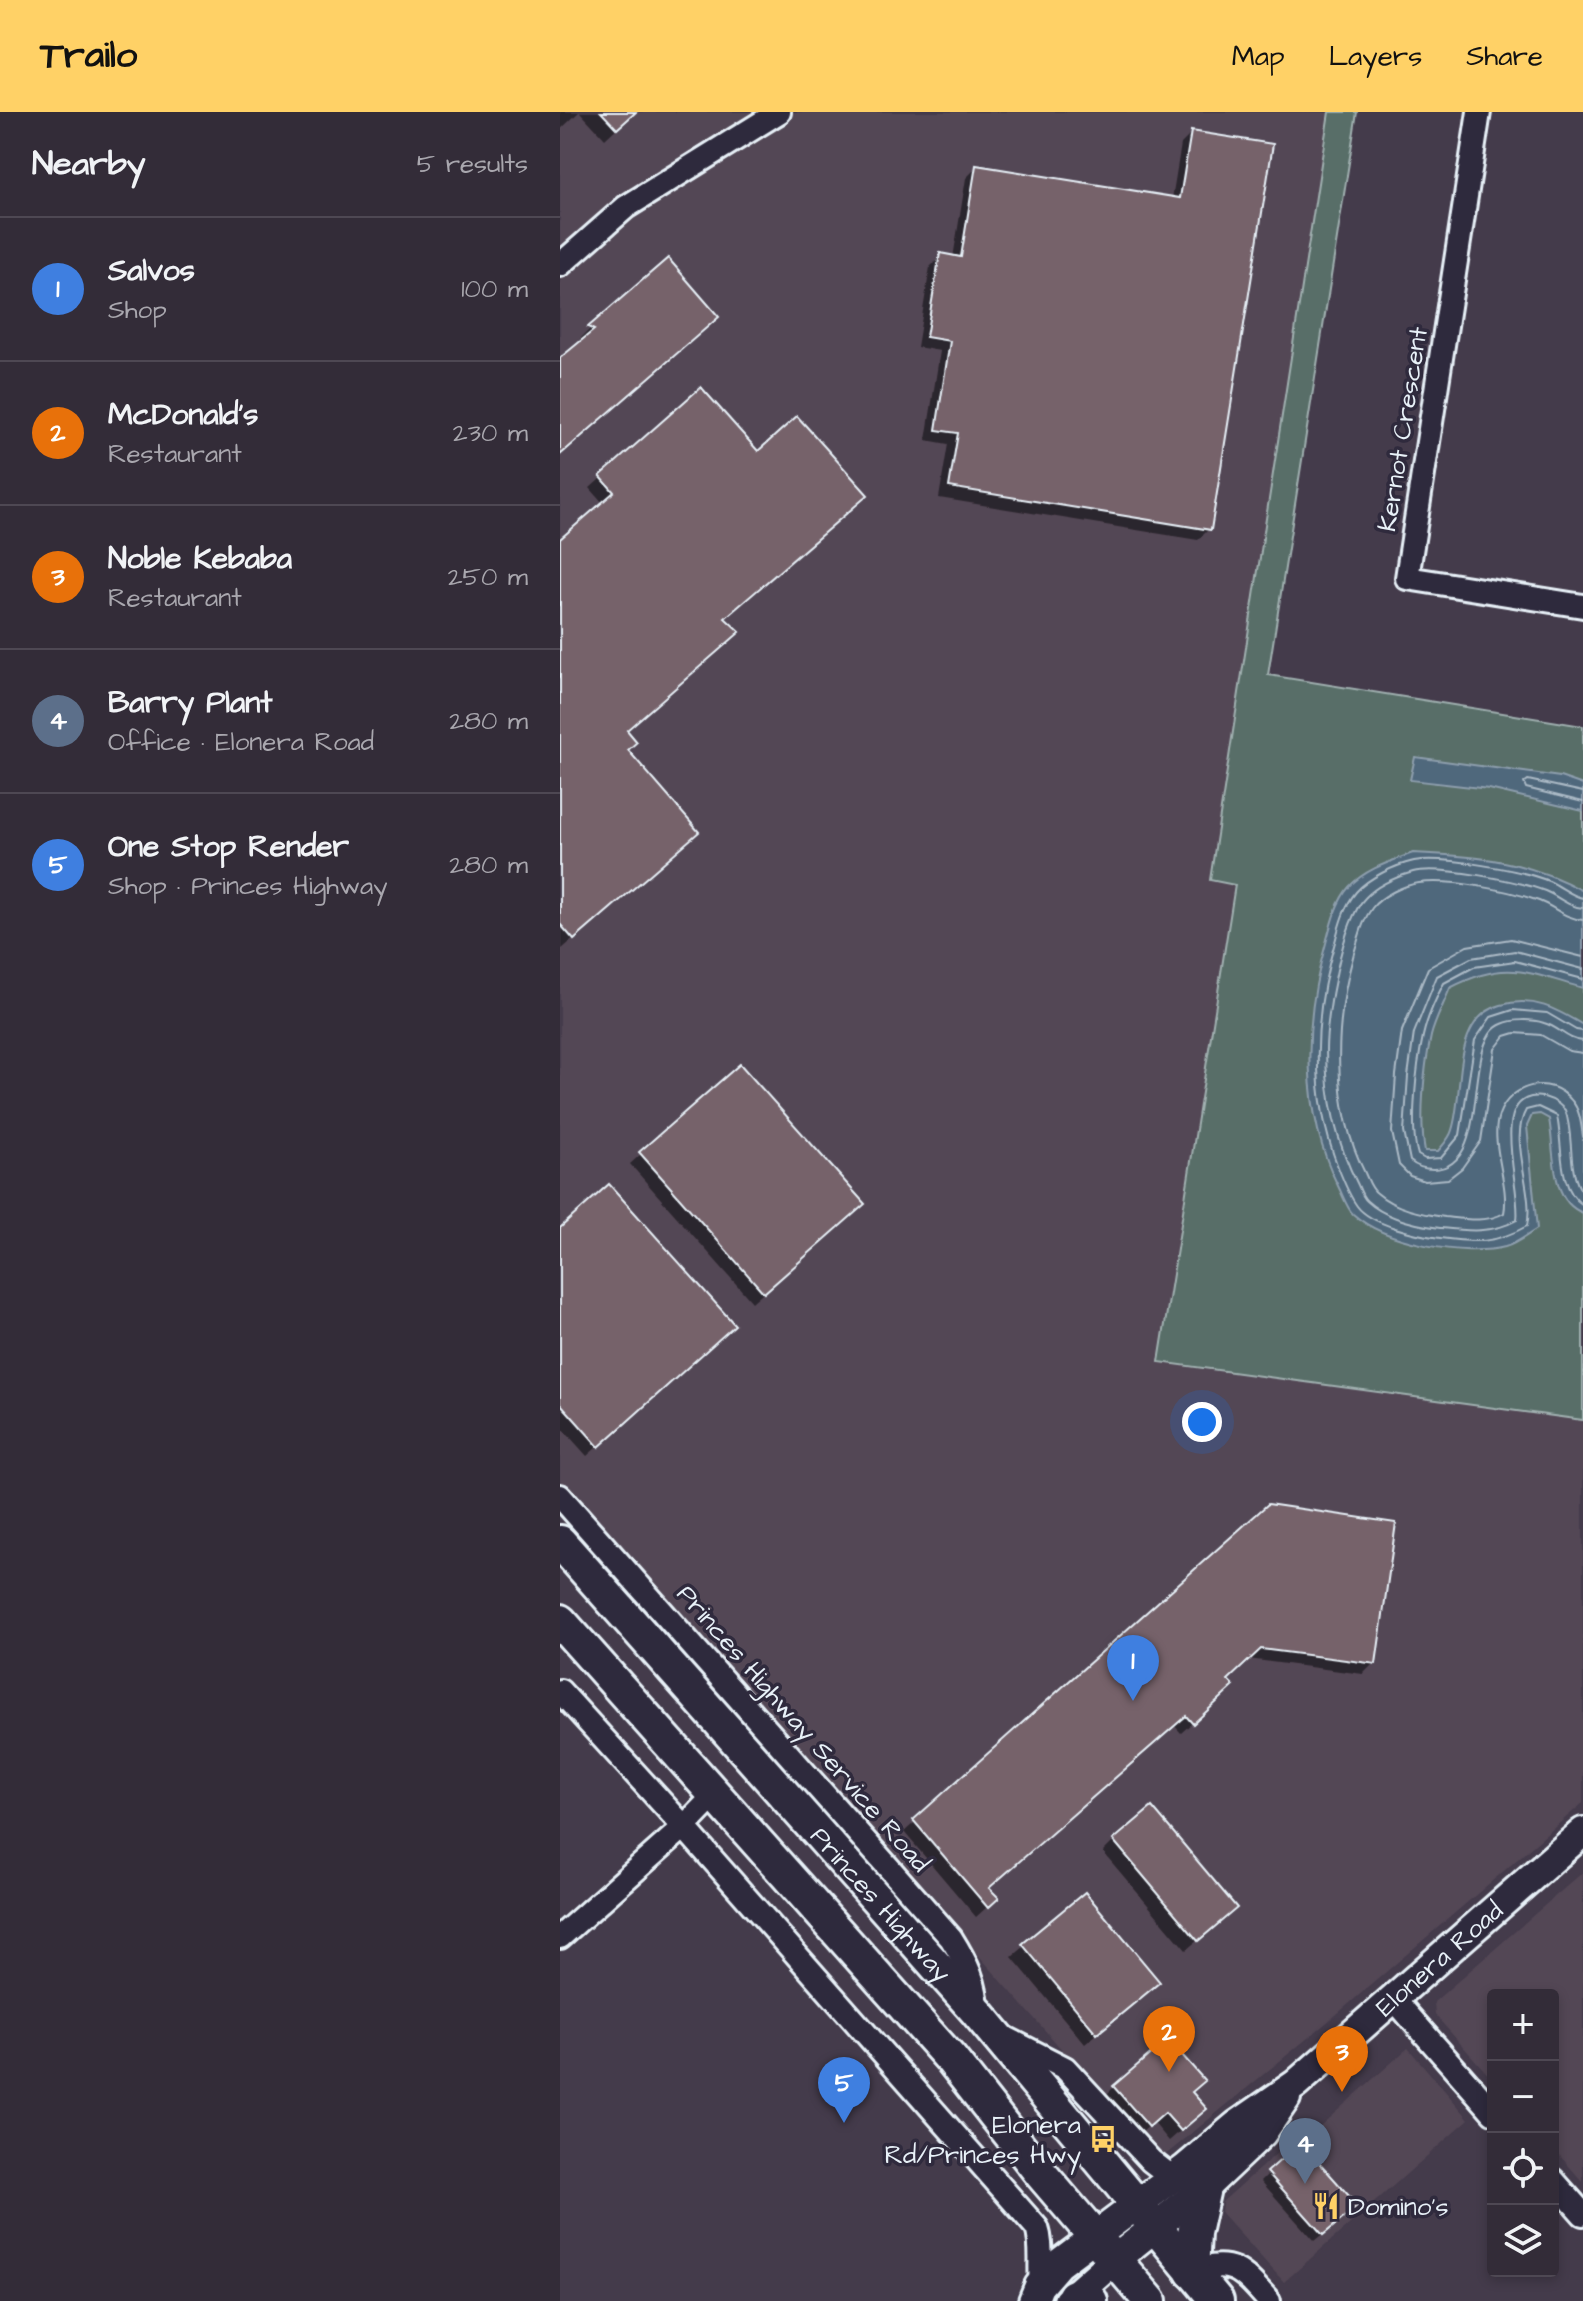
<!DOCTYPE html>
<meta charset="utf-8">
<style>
:root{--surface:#332c38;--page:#3b3440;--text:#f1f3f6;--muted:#a9a7ae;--line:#4e4853;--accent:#ffd166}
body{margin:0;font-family:"Architects Daughter",sans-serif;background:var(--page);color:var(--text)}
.controls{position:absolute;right:24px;bottom:24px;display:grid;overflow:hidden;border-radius:8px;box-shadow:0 4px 12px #0003}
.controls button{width:72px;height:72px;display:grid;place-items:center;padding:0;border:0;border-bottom:2px solid var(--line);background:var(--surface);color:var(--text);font:40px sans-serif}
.you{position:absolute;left:642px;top:1310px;width:28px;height:28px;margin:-20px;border:6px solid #fff;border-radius:50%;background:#1a73e8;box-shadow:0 0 0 12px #1a73e833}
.badge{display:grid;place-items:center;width:52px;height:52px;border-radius:50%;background:var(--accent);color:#fff;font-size:26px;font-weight:700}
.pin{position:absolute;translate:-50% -66px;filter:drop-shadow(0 2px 4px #0008)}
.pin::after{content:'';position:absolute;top:42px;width:28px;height:24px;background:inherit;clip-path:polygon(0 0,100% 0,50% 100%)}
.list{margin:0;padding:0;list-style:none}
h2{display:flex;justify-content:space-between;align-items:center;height:104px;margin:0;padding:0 32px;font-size:34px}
h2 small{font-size:26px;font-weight:400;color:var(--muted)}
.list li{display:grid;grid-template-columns:52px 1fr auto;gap:24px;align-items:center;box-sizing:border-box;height:144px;padding:0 32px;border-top:2px solid var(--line)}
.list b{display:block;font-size:30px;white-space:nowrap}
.list p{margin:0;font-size:26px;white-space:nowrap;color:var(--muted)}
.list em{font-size:26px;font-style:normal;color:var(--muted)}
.icon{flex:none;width:44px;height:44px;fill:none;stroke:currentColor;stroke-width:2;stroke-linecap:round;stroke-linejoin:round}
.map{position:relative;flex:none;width:1023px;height:2189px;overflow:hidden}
header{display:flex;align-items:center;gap:48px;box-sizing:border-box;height:112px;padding:0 40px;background:var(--accent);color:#111}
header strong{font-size:38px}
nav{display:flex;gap:44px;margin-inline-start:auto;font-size:28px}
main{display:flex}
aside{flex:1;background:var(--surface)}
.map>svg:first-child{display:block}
.built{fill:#534755}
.green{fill:#586e68;stroke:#a0b0b0;stroke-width:2}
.water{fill:#50677b;stroke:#8d9ead;stroke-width:2}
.shadow{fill:#0007}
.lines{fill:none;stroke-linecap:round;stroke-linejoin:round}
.shore{stroke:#abbac6;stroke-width:2}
.building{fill:#76626b;stroke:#e8f1f8;stroke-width:2}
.minor-casing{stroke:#e8f1f8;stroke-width:28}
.major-casing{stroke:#e8f1f8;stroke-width:34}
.highway-casing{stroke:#e8f1f8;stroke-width:38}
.minor{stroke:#2f2a3d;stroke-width:22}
.major{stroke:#2f2a3d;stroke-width:28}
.highway{stroke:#2f2a3d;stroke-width:32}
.labels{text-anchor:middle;stroke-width:7;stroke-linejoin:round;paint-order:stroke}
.street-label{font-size:26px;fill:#e8f1f8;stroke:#2f2a3d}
.poi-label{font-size:26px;fill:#e8f1f8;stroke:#2f2a3d;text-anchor:end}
</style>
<header>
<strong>Trailo</strong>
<nav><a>Map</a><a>Layers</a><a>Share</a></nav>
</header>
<main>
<aside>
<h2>Nearby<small>5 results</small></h2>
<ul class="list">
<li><span class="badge" style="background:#3f7fe0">1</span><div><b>Salvos</b><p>Shop</p></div><em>100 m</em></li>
<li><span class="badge" style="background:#e8710a">2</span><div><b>McDonald's</b><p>Restaurant</p></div><em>230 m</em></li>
<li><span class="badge" style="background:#e8710a">3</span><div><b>Noble Kebaba</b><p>Restaurant</p></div><em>250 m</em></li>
<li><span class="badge" style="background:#5c6f8a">4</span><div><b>Barry Plant</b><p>Office · Elonera Road</p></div><em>280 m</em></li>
<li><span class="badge" style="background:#3f7fe0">5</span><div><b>One Stop Render</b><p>Shop · Princes Highway</p></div><em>280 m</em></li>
</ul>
</aside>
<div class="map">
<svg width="1023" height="2189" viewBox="0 0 1023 2189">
<rect width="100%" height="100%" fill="#443b4b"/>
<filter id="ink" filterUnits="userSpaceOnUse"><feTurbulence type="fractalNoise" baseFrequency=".0125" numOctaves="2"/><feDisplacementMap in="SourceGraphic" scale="16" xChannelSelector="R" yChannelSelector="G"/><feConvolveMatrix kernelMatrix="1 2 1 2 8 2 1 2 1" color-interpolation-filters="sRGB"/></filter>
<g filter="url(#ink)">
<g class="built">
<polygon points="0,0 769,0 650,767 675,773 599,1250 1023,1308 1023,1691 777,1902 603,2045 512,1949 0,1370"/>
<polygon points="1023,1760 1023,2070 993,2036 993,1883 933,1883 933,1968 875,1903 874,1890"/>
<polygon points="848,1936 909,2007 724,2170 661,2101 662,2090 736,2024 750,2023"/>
</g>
<polygon class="green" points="769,0 797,0 708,563 1023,614 1023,1308 599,1250 675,773 650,768"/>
<g class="water">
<polygon points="855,645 1000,665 1023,673 1023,699 929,677 850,668"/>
<path d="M853 741C916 744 968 748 1023 779V876C966 860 946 847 890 876 884 892 875 908 871 924 864 956 859 1007 865 1039H878C883 1033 890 1026 892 1018 905 979 890 907 941 893 974 884 996 897 1023 913V1101C989 1089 995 1038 989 1007L980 1002 972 1003 967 1014 977 1117C967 1123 956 1132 945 1135 904 1145 825 1131 793 1102 787 1096 783 1084 779 1076 741 1000 743 911 766 831 771 812 776 790 789 775 805 757 832 749 853 741Z"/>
</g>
<g class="shadow">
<polygon points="0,0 19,0 0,18"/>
<polygon points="20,0 74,0 45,27"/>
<polygon points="632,21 649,417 638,428 379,386 388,332 366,328 380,239 357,235 370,155 381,144 393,146 406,66 417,55 612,87 621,32"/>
<polygon points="108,149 146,216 0,344 0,249 24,228 20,227 30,217"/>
<polygon points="140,278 163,507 65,619 66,638 126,730 2,837 0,429 43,391 30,376"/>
<polygon points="81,1042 291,1103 192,1190 70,1052"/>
<polygon points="0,1119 162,1224 27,1344 0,1314"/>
<polygon points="708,1394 814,1551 803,1562 688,1547 666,1568 661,1585 621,1621 614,1613 427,1776 437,1786 416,1805 344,1720"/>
<polygon points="554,1729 663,1807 626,1838 543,1740"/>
<polygon points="525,1783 586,1881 525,1932 452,1845"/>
<polygon points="554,1975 630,1981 633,2008 609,2029 593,2010 577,2025 543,1986"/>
<polygon points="709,2061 787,2102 754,2129 701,2069"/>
</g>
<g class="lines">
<g class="shore">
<polyline points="1023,680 968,668 964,671 966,676 1023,690"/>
<path d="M1023 786C1011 784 1002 775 991 770 964 758 882 744 854 749 835 753 808 766 796 780 784 794 779 814 775 830 753 904 750 983 778 1055 783 1068 789 1083 797 1094 811 1113 857 1123 880 1126 916 1131 935 1132 967 1114 975 1079 948 1029 966 998L978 995 997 1004C1003 1032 997 1077 1023 1093"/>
<path d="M1023 796C1008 795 998 784 985 779 959 769 878 753 853 760 836 765 817 773 805 786 782 809 766 905 766 938 766 985 777 1032 798 1073 800 1078 803 1086 807 1089 825 1106 856 1113 880 1116 907 1119 932 1122 957 1108 962 1080 931 993 971 985 984 983 996 988 1005 998 1015 1024 1006 1059 1023 1081"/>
<path d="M1023 808C1006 807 995 795 979 789 948 778 892 767 859 771 844 773 821 784 812 796 802 809 799 826 794 841 774 912 771 994 805 1061 808 1067 811 1077 817 1081 835 1097 862 1102 885 1105 904 1107 927 1111 944 1101 950 1072 929 1031 939 1003 950 972 990 961 1012 989 1020 998 1021 1012 1023 1024"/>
<polyline points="1023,845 951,827 907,834 868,856 842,919 836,963 832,1020 839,1053 850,1064 865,1069 888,1067 902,1056 921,1029 935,937 945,924 955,921 981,923 1009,939 1023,941"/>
<path d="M1023 857 955 839 911 846 877 864 854 921 848 964 844 1020 850 1049C857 1055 863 1057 873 1057 935 1056 900 928 942 912 953 907 972 907 984 911 999 915 1007 928 1023 929"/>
<path d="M1023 867 955 849 914 855 884 871C876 886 867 906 863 924 857 952 849 1016 858 1043L865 1047 881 1046 900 1023 915 928 931 905 953 898 987 901 1016 918 1023 919"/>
</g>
</g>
<g class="building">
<polygon points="41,0 76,0 57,17"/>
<polygon points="631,19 713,32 651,418 389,375 398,321 376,318 390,229 366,225 380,141 401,145 416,53 620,86"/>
<polygon points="108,146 159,205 0,343 0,246 34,218 28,215"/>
<polygon points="141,275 198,339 237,304 308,383 165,506 180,520 67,618 77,630 68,638 139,720 14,828 0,812 0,427 54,380 40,364"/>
<polygon points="180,952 305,1092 204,1181 79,1040"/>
<polygon points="49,1072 175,1213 39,1335 0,1291 0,1116"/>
<polygon points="708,1392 836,1411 816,1552 701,1537 668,1568 674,1574 633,1612 626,1604 429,1776 439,1786 428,1796 353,1708"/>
<polygon points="592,1695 677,1796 638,1829 553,1728"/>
<polygon points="525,1780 600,1870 537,1922 462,1832"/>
<polygon points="608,1927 645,1969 632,1980 647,1997 621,2019 605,2001 589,2015 553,1974"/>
<polygon points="741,2030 798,2094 763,2123 707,2060"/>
</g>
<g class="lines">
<g class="minor-casing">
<g id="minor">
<polyline points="919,0 847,466 1023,494"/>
<polyline points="0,153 66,95 219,0"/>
<path d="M0 1384 391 1826C406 1850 417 1871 417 1900"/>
<path d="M0 1579 124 1715 477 2116C483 2133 479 2153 481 2171"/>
<polyline points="0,1825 124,1715 156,1682"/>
<polyline points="834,1887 933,2000"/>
<polyline points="442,1924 505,1956 591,2049 613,2066"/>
<polyline points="993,2068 1023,2102"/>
<path d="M632 2160C672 2145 683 2160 709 2189"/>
</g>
</g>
<g class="major-casing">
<g id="major">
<path id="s1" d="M473 2189 479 2174 498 2152 626 2056 677 2013 736 1972 1023 1720"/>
<polyline points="508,2189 554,2148 644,2076 702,2021 726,1986"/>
</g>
</g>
<g class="highway-casing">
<g id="highway">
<path id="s2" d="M0 1430 417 1900 657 2189"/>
<polyline points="0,1509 391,1947 482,2063 590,2189"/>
<polyline points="632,2160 634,2121 644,2076"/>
<polyline points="514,2184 531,2189"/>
</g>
</g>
<use href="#minor" class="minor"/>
<use href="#major" class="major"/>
<use href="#highway" class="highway"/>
</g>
</g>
<defs>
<g id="bus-bare" transform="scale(2.16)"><path d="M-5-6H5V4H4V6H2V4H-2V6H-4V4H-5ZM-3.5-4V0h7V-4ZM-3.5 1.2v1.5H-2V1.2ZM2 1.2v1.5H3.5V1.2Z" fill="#ffd166" stroke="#2f2a3d" stroke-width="2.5" paint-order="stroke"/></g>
<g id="restaurant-bare" transform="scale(2.16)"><path d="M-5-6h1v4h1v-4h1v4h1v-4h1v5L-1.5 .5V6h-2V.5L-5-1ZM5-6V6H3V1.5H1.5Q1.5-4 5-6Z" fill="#ffd166" stroke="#2f2a3d" stroke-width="2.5" paint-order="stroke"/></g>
</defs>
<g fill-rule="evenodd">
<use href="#bus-bare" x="543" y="2027"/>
<use href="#restaurant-bare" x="766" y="2094"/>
</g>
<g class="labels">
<g class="street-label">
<text transform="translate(842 317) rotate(-81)" y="9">Kernot Crescent</text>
<text transform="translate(244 1616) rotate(49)" y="9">Princes Highway Service Road</text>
<text dy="9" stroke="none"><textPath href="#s2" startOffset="484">Princes Highway</textPath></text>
<text dy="9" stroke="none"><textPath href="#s1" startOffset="534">Elonera Road</textPath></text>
</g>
<g class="poi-label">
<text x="521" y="2021">Elonera<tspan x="521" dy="30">Rd/Princes Hwy</tspan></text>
<text x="788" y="2103" text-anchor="start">Domino's</text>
</g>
</g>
</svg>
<div class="controls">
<button>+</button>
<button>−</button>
<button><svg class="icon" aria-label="locate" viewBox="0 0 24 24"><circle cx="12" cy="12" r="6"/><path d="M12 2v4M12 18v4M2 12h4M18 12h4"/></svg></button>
<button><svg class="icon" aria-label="layers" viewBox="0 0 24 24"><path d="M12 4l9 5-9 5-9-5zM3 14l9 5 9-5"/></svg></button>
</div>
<div class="you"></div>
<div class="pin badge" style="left:573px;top:1589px;background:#3f7fe0">1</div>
<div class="pin badge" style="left:609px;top:1960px;background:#e8710a">2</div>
<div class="pin badge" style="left:782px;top:1980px;background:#e8710a">3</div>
<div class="pin badge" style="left:745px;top:2072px;background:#5c6f8a">4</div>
<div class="pin badge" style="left:284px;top:2011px;background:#3f7fe0">5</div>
</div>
</main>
